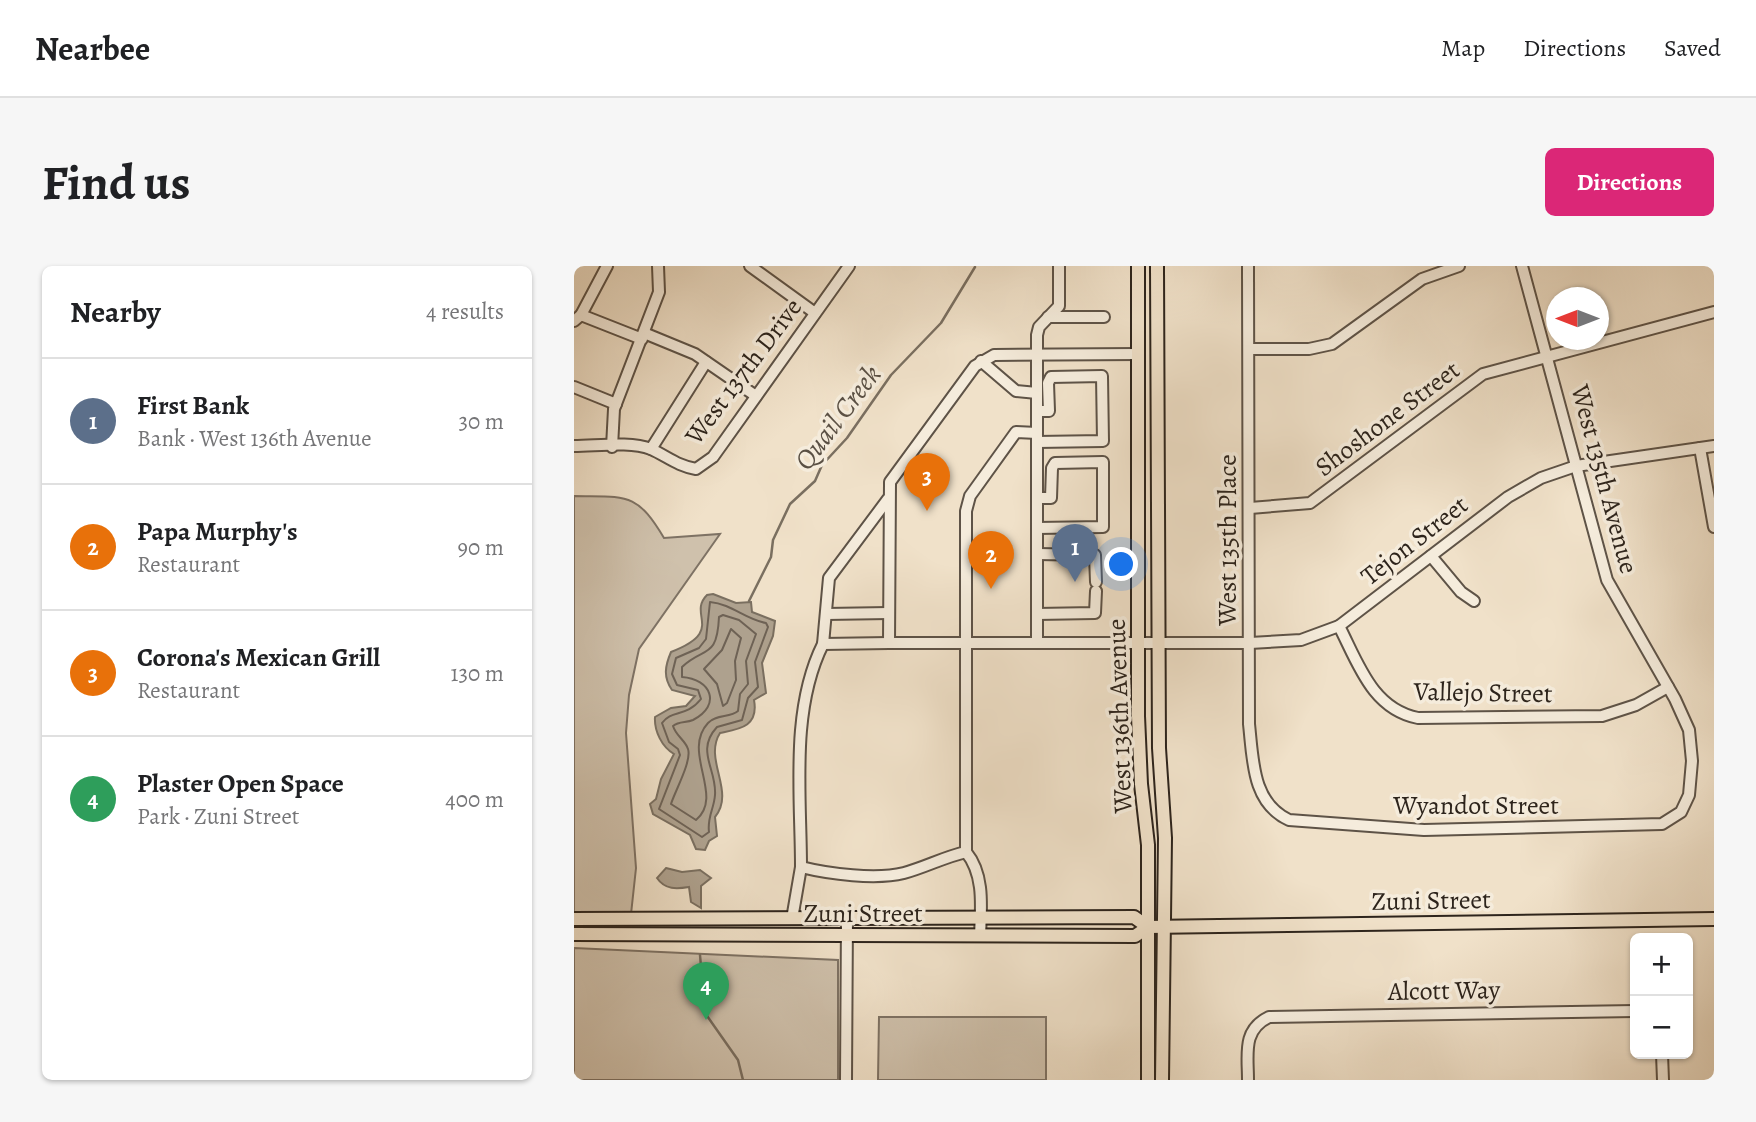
<!DOCTYPE html>
<meta charset="utf-8">
<style>
:root{--surface:#fff;--page:#f6f6f6;--text:#202124;--muted:#757577;--line:#e0e0e0;--accent:#db2777}
body{margin:0;font-family:Alegreya,serif;background:var(--page);color:var(--text)}
.controls{position:absolute;right:21px;bottom:21px;display:grid;overflow:hidden;border-radius:10px;box-shadow:0 2px 5px #0004}
.controls button{width:63px;height:63px;display:grid;place-items:center;padding:0;border:0;border-bottom:2px solid var(--line);background:var(--surface);color:var(--text);font:35px sans-serif}
.compass{position:absolute;left:972px;top:21px;width:63px;height:63px;border-radius:50%;background:var(--surface);box-shadow:0 2px 5px #0004;rotate:270deg}
.you{position:absolute;left:548px;top:299px;width:24px;height:24px;margin:-18px;border:5px solid #fff;border-radius:50%;background:#1a73e8;box-shadow:0 0 0 10px #1a73e833}
.badge{display:grid;place-items:center;width:46px;height:46px;border-radius:50%;background:var(--accent);color:#fff;font-size:23px;font-weight:700}
.pin{position:absolute;translate:-50% -58px;filter:drop-shadow(0 2px 4px #0008)}
.pin::after{content:'';position:absolute;top:37px;width:24px;height:21px;background:inherit;clip-path:polygon(0 0,100% 0,50% 100%)}
.list{margin:0;padding:0;list-style:none}
h2{display:flex;justify-content:space-between;align-items:center;height:91px;margin:0;padding:0 28px;font-size:30px}
h2 small{font-size:23px;font-weight:400;color:var(--muted)}
.list li{display:grid;grid-template-columns:46px 1fr auto;gap:21px;align-items:center;box-sizing:border-box;height:126px;padding:0 28px;border-top:2px solid var(--line)}
.list b{display:block;font-size:26px;white-space:nowrap}
.list p{margin:0;font-size:23px;white-space:nowrap;color:var(--muted)}
.list em{font-size:23px;font-style:normal;color:var(--muted)}
.map{position:relative;flex:none;width:1140px;height:814px;overflow:hidden;border-radius:10px}
header{display:flex;align-items:center;gap:42px;box-sizing:border-box;height:98px;padding:0 35px;background:var(--surface);border-bottom:2px solid var(--line)}
header strong{font-size:33px}
nav{display:flex;gap:38px;margin-inline-start:auto;font-size:24px}
.intro{display:flex;align-items:center;justify-content:space-between;box-sizing:border-box;height:168px;padding:0 42px}
h1{margin:0;font-size:49px}
.button{padding:18px 32px;border-radius:10px;background:var(--accent);color:#fff;font-size:24px;font-weight:700}
main{display:flex;gap:42px;padding:0 42px}
aside{flex:1;background:var(--surface);border-radius:10px;box-shadow:0 2px 5px #0004}
.map>svg:first-child{display:block}
.green{fill:#cfc1ac;stroke:#7e7264;stroke-width:2}
.water{fill:#aea18e;stroke:#7a6f60;stroke-width:2}
.lines{fill:none;stroke-linecap:round;stroke-linejoin:round}
.shore{stroke:#6e6255;stroke-width:2}
.stream{stroke:#7a6f60;stroke-width:2.5}
.minor-casing{stroke:#5e5347;stroke-width:14}
.major-casing{stroke:#2d241c;stroke-width:16}
.minor{stroke:#f5ecdc;stroke-width:10}
.major{stroke:#f0e1c9;stroke-width:12}
.labels{text-anchor:middle;stroke-width:7;stroke-linejoin:round;paint-order:stroke}
.street-label{font-size:26px;fill:#2d241c;stroke:#f5ecdc}
.water-label{font-size:28px;font-style:italic;fill:#5a5044;stroke:#f5ecdc}
</style>
<header>
<strong>Nearbee</strong>
<nav><a>Map</a><a>Directions</a><a>Saved</a></nav>
</header>
<div class="intro"><h1>Find us</h1><a class="button">Directions</a></div>
<main>
<aside>
<h2>Nearby<small>4 results</small></h2>
<ul class="list">
<li><span class="badge" style="background:#5c6f8a">1</span><div><b>First Bank</b><p>Bank · West 136th Avenue</p></div><em>30 m</em></li>
<li><span class="badge" style="background:#e8710a">2</span><div><b>Papa Murphy's</b><p>Restaurant</p></div><em>90 m</em></li>
<li><span class="badge" style="background:#e8710a">3</span><div><b>Corona's Mexican Grill</b><p>Restaurant</p></div><em>130 m</em></li>
<li><span class="badge" style="background:#2e9e5b">4</span><div><b>Plaster Open Space</b><p>Park · Zuni Street</p></div><em>400 m</em></li>
</ul>
</aside>
<div class="map">
<svg width="1140" height="814" viewBox="0 0 1140 814">
<rect width="100%" height="100%" fill="#f0e1c9"/>
<filter id="stains"><feTurbulence type="fractalNoise" baseFrequency=".00286" numOctaves="4"/><feColorMatrix values="0 0 0 0 .2 0 0 0 0 .09 0 0 0 0 .02 0 0 0 .5 -.17"/></filter>
<radialGradient id="worn" r=".72"><stop offset=".6" stop-color="#630" stop-opacity="0"/><stop offset="1" stop-color="#630" stop-opacity=".3"/></radialGradient>
<g class="green">
<path d="M0 230C52 231 62 225 90 272L146 268 65 383 55 429 52 467 62 602 57 648H0Z"/>
<polygon points="0,682 264,694 264,814 0,814"/>
<polygon points="305,751 472,751 472,814 304,814"/>
</g>
<g class="water">
<path d="M139 328 162 337 177 336 178 346 201 355 199 370 188 397 192 427 180 434C185 461 165 463 146 467 129 494 162 525 141 551L143 570 135 575 131 584 122 583 116 569 79 548 76 538 82 533 87 513 100 488C88 481 80 465 81 451L97 442 112 440 121 430 98 424C89 411 91 400 97 386 152 365 113 349 133 329Z"/>
<path d="M92 602 108 606 126 604 137 612 127 620V642L117 636 115 621C103 623 91 624 83 612Z"/>
</g>
<g class="lines">
<g class="shore">
<path d="M136 336C158 338 172 354 192 357L194 361 181 396 184 421 174 432 168 454 143 461C121 485 143 503 141 529 140 543 133 551 135 566L128 571 85 543 106 489 104 483 95 476 88 457C98 443 112 452 127 433L124 424 103 419 98 408 102 392 125 382 132 373Z"/>
<path d="M149 349 165 354 182 368 172 395 174 418 166 428 164 445C156 452 142 448 134 457 107 486 151 530 122 554L97 538C101 525 118 495 114 483 111 474 102 470 99 460 105 455 112 457 119 454 148 439 137 413 108 411V401C130 380 143 394 145 351Z"/>
<polygon points="157,363 167,372 161,395 162,414 153,437 149,440 143,418 130,403 148,384"/>
</g>
<g class="stream">
<polyline points="175,335 197,291 199,274 216,238 241,215 248,199 273,172 317,109 367,57 401,1"/>
<polyline points="126,689 131,747 164,794 169,814"/>
</g>
<g class="minor-casing">
<g id="minor">
<polyline points="176,0 241,47"/>
<path d="M674 0 675 458C679 494 678 537 715 554L850 564 1088 558 1107 546 1115 529 1118 495 1115 464 1101 433 1033 314 948 0"/>
<polyline points="7,49 68,73"/>
<polyline points="474,51 530,51"/>
<polyline points="0,55 7,49 33,0"/>
<polyline points="70,67 121,88 182,130"/>
<polyline points="675,83 735,83 758,78 848,13 885,0"/>
<polyline points="564,88 420,89 401,100 316,216 315,377 676,377 727,374 765,360 934,231 967,212 1002,200 1140,180"/>
<polyline points="407,95 442,125 463,127"/>
<polyline points="0,121 42,138"/>
<polyline points="463,169 463,377"/>
<polyline points="463,176 529,175 528,110 477,111 474,117 475,145 463,145"/>
<path d="M0 180C23 180 56 175 77 183 94 191 104 200 122 203L139 191 275 0"/>
<polyline points="38,181 40,143 85,26 84,0"/>
<polyline points="1126,182 1140,261"/>
<polyline points="77,183 132,96"/>
<polyline points="463,232 477,232 478,202 481,197 529,196 529,261 463,262"/>
<polyline points="314,233 255,312 249,378 315,377"/>
<polyline points="676,242 736,237 909,108 1140,46"/>
<polyline points="463,288 521,289 522,316"/>
<polyline points="857,290 887,326 900,335"/>
<polyline points="252,348 315,347"/>
<polyline points="463,348 521,347 522,325"/>
<path d="M765 360C784 397 798 443 844 452L1028 450 1062 439 1094 421"/>
<path d="M227 601C227 529 216 444 249 378"/>
<path d="M218 653 227 601C255 608 302 614 330 607 352 601 370 591 392 586"/>
<path d="M406 670C407 642 411 609 392 586V245L396 230 442 166 463 167V69L465 61 485 40V0"/>
<polyline points="1088,788 1089,814"/>
<polyline points="272,814 273,651"/>
<path d="M674 814C674 788 668 764 695 751L1061 745"/>
</g>
</g>
<g class="major-casing">
<g id="major">
<polyline points="564,0 564,450 567,518 574,579 574,814"/>
<polyline points="583,0 585,482 591,572 588,814"/>
<polyline points="0,653 560,651 574,661 1140,653"/>
<polyline points="0,668 561,670 574,661"/>
</g>
</g>
<use href="#minor" class="minor"/>
<use href="#major" class="major"/>
</g>
<g class="labels">
<g class="street-label">
<text transform="translate(169 105) rotate(-53)" y="9">West 137th Drive</text>
<text transform="translate(813 152) rotate(-37)" y="9">Shoshone Street</text>
<text transform="translate(1031 213) rotate(75)" y="9">West 135th Avenue</text>
<text transform="translate(653 274) rotate(-90)" y="9">West 135th Place</text>
<text transform="translate(840 274) rotate(-38)" y="9">Tejon Street</text>
<text transform="translate(909 426) rotate(1)" y="9">Vallejo Street</text>
<text transform="translate(545 450) rotate(-92)" y="9">West 136th Avenue</text>
<text x="902" y="548">Wyandot Street</text>
<text transform="translate(857 634) rotate(-1)" y="9">Zuni Street</text>
<text x="289" y="656">Zuni Street</text>
<text transform="translate(870 724) rotate(-1)" y="9">Alcott Way</text>
</g>
<g class="water-label">
<text transform="translate(263 151) rotate(-53)" y="10">Quail Creek</text>
</g>
</g>
<rect width="100%" height="100%" filter="url(#stains)"/>
<rect width="100%" height="100%" fill="url(#worn)"/>
</svg>
<div class="controls">
<button>+</button>
<button>−</button>
</div>
<svg class="compass" viewBox="-18 -18 36 36"><path d="M0-13l5 13h-10z" fill="#e53935"/><path d="M0 13l5-13h-10z" fill="#757577"/></svg>
<div class="you"></div>
<div class="pin badge" style="left:501px;top:316px;background:#5c6f8a">1</div>
<div class="pin badge" style="left:417px;top:323px;background:#e8710a">2</div>
<div class="pin badge" style="left:353px;top:245px;background:#e8710a">3</div>
<div class="pin badge" style="left:132px;top:754px;background:#2e9e5b">4</div>
</div>
</main>
